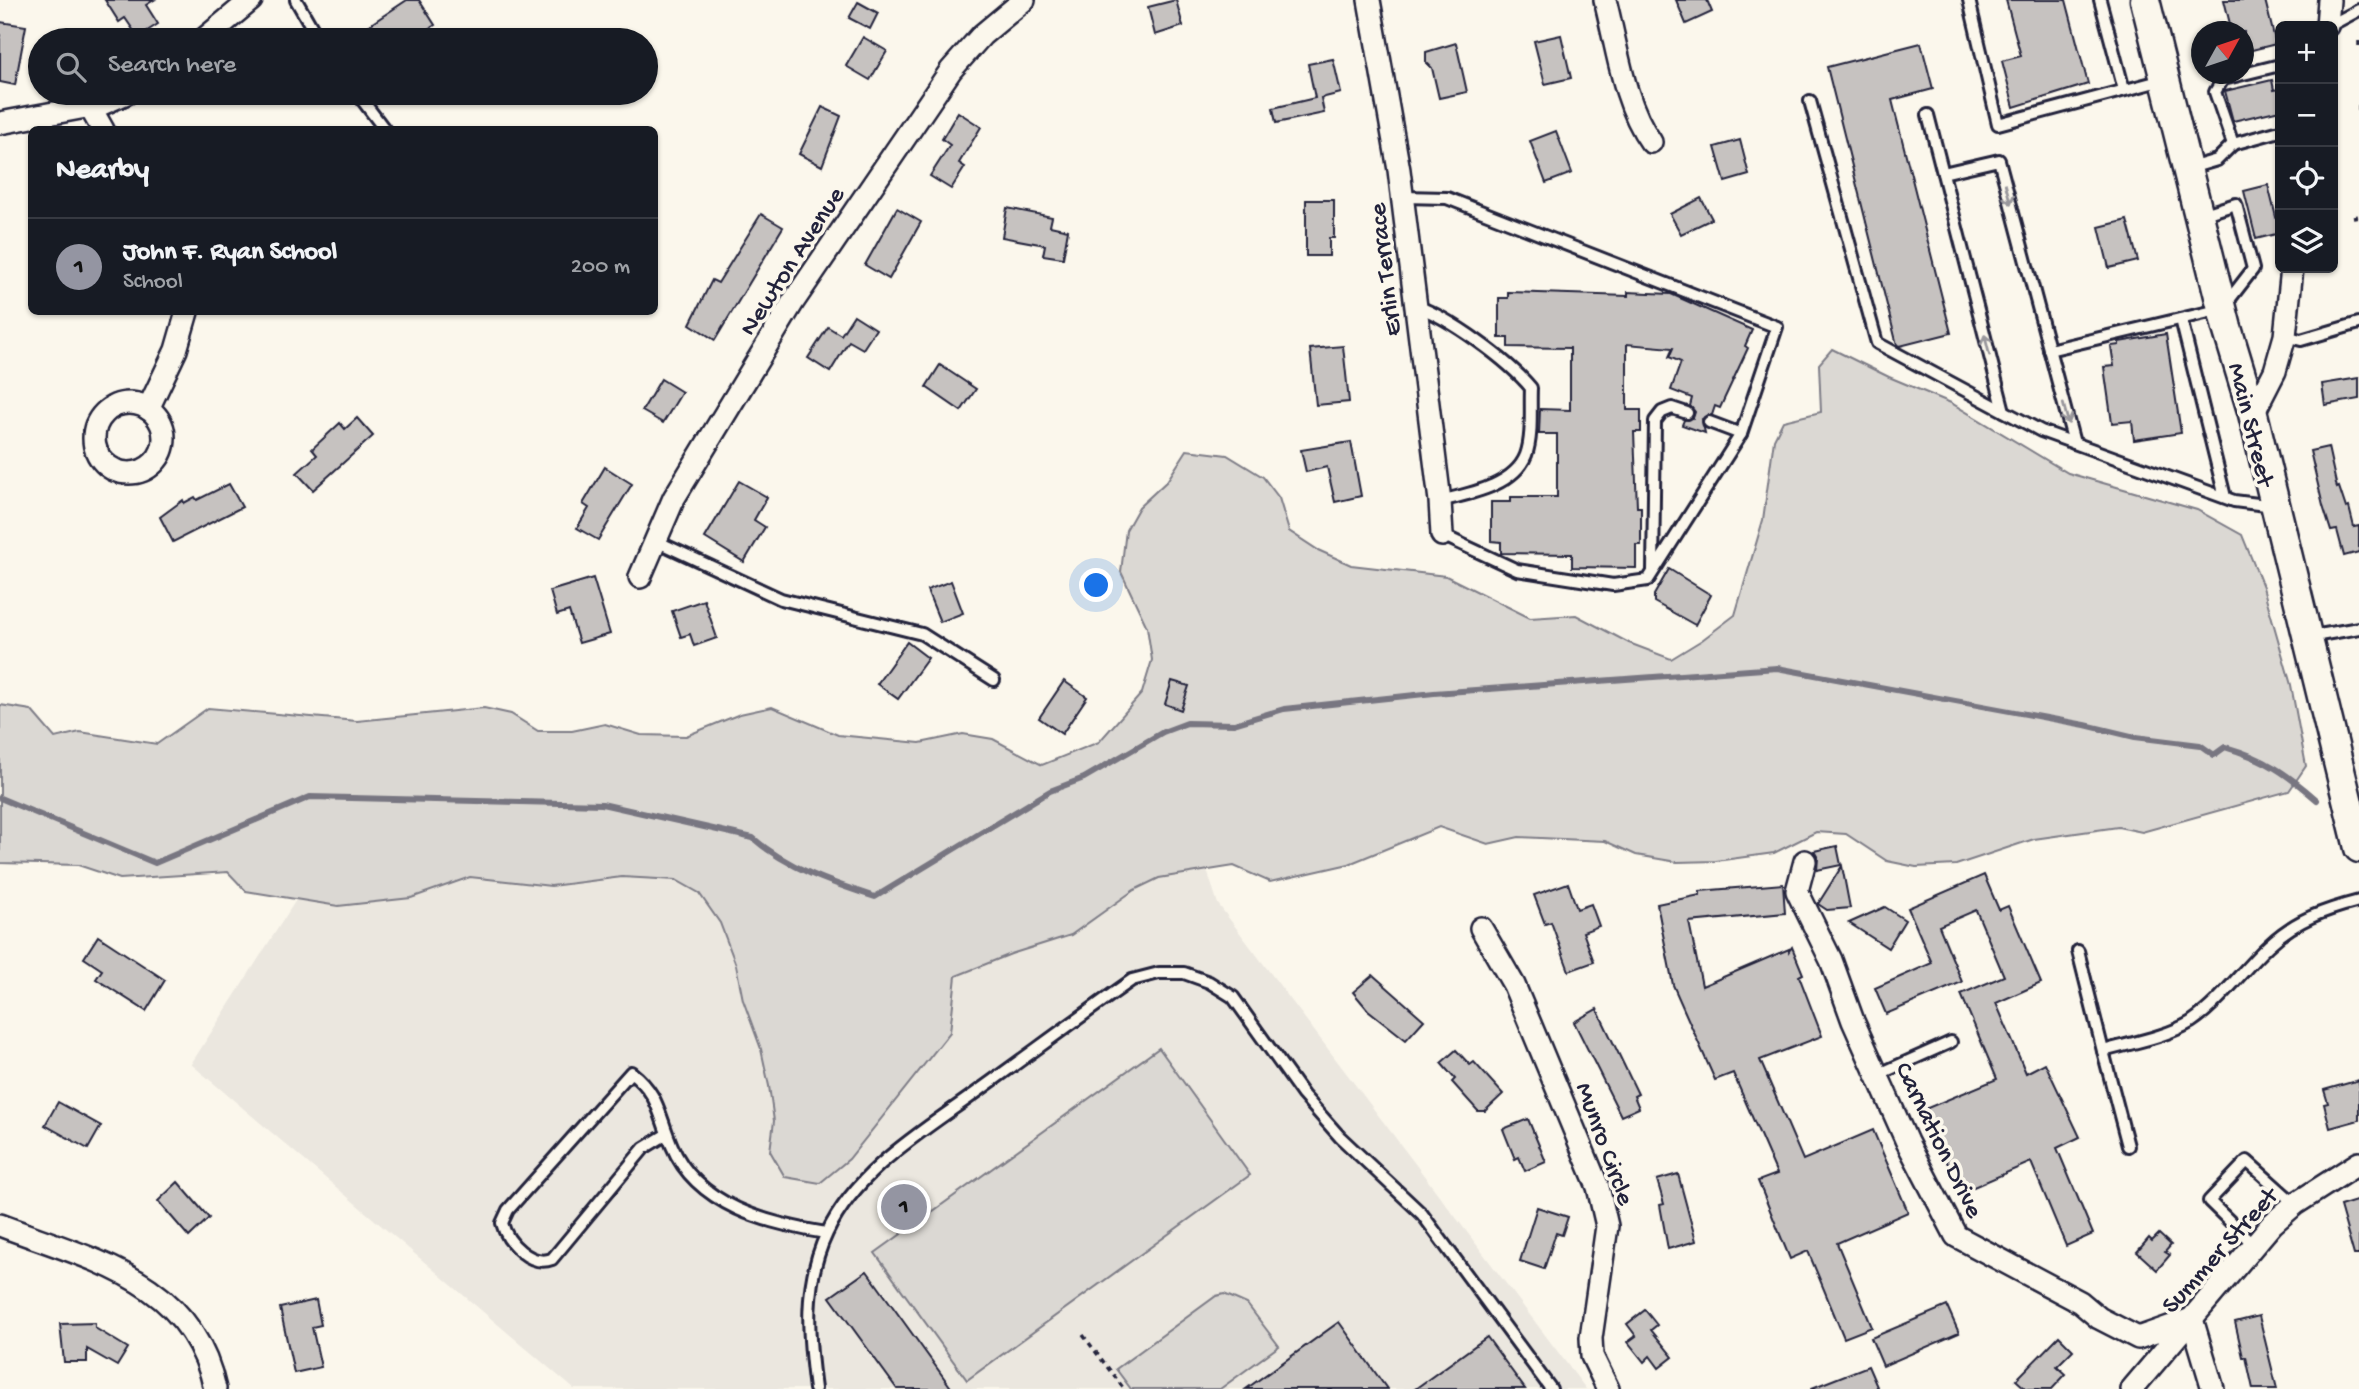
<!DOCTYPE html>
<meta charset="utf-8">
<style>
:root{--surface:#171b24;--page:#242831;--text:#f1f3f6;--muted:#9ea1a6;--line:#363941;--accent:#9495a2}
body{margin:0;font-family:"Gochi Hand",sans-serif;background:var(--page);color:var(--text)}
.controls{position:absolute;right:21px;top:21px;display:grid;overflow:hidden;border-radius:10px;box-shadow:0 2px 5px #0004}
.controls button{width:63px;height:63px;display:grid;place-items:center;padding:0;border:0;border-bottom:2px solid var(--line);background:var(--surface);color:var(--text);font:35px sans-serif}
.compass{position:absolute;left:2191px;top:21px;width:63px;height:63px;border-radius:50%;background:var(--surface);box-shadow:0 2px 5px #0004;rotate:50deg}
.you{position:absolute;left:1097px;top:586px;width:24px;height:24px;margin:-18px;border:5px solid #fff;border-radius:50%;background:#1a73e8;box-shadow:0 0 0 10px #1a73e833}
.badge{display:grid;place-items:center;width:46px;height:46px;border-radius:50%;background:var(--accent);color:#111;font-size:23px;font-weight:700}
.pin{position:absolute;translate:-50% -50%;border:4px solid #fff;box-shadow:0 2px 7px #0006}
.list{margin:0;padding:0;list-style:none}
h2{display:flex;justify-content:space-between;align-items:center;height:91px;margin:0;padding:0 28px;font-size:30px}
h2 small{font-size:23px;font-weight:400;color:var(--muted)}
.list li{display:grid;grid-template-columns:46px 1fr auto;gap:21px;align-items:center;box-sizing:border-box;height:98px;padding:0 28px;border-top:2px solid var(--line)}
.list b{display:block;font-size:26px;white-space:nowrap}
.list p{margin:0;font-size:23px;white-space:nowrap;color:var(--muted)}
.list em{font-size:23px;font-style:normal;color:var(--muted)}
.icon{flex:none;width:38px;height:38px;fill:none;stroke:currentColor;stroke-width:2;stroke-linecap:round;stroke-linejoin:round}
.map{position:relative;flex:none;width:2359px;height:1389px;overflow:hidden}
.search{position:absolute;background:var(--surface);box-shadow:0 2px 5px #0004;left:28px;top:28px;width:630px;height:77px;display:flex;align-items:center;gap:18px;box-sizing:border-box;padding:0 24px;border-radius:38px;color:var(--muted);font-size:26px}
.panel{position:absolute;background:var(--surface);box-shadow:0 2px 5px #0004;left:28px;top:126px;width:630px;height:189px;border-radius:10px}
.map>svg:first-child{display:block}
.built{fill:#ebe7df}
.green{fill:#dbd8d3;stroke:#7e7d87;stroke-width:2}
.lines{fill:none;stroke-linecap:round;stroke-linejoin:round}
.stream{stroke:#787681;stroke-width:6}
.building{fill:#c6c2c0;stroke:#22223b;stroke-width:2}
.service-casing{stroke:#22223b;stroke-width:16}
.minor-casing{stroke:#22223b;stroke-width:26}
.secondary-casing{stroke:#22223b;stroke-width:33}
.path{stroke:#22223b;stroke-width:3.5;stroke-dasharray:5 5;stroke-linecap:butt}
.service{stroke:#fbf7ec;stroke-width:10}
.minor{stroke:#fbf7ec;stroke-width:21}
.secondary{stroke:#fbf7ec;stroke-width:28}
.oneway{stroke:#99979c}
.labels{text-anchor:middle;stroke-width:7;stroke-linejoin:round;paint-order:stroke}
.street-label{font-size:26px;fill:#22223b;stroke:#fbf7ec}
</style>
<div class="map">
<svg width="2359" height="1389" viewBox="0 0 2359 1389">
<rect width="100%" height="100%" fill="#fbf7ec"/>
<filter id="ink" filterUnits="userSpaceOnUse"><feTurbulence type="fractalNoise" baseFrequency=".0143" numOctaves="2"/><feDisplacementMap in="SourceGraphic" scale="14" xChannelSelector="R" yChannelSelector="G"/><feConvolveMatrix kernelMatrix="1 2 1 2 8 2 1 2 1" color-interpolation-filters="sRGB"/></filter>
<g filter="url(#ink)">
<polygon class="built" points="1166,745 1218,904 1586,1389 574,1389 191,1064 353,811 641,835"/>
<g class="green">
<polygon points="1832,349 1889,377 1951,403 2068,473 2197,510 2242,535 2263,587 2291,685 2306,766 2289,791 2142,832 2118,827 2034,839 1956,865 1916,867 1887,861 1846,834 1816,832 1774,853 1716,861 1677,862 1636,855 1605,841 1519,837 1488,844 1439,827 1349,864 1270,882 1234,866 1159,878 1134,890 1071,935 1011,954 956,976 950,1032 849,1159 820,1183 785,1177 770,1151 774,1121 769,1086 761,1049 743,1000 736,965 720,923 699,893 676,880 622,877 551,886 470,877 411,898 338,906 246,891 228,872 120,879 78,865 0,863 0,705 31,710 55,738 80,732 157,744 208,708 357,721 484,708 511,714 538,731 572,731 605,724 641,735 686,736 740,714 772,707 838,735 920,743 963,734 993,739 1042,765 1099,742 1142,693 1152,660 1147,627 1121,572 1126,530 1139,507 1167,481 1187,450 1227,455 1263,477 1279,498 1289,531 1318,550 1351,565 1446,576 1530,618 1576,615 1629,643 1671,659 1702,640 1735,615 1763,520 1774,439 1783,421 1821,412 1819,364"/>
<polygon points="1159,1048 1250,1175 967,1380 875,1253"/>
<polygon points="1224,1294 1247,1304 1279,1346 1220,1389 1131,1389 1116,1369 1216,1296"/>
</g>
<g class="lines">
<path class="stream" d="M0 798 155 863 310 797 602 804 753 838C787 868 832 883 875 897L1050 791 1084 778 1163 732 1187 723 1234 724 1284 709 1434 693 1777 668 2085 725 2135 737 2200 745 2214 755 2225 747C2266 759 2286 773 2317 800"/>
</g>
<g class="building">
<polygon points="105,0 154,0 146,5 158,24 138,37 125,18 119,22"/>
<polygon points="407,0 419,0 435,25 412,40 347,40"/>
<polygon points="1176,0 1183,26 1155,35 1148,7"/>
<polygon points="1676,0 1707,0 1712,12 1686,24"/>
<polygon points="2006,0 2066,0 2088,84 2014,107 2002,61 2021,56"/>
<polygon points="2224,0 2265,0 2276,44 2244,52 2244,32 2232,32"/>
<polygon points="858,2 878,13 870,29 849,18"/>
<polygon points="0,22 26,26 15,85 0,82"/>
<polygon points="1561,35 1571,78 1545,84 1534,41"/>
<polygon points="863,37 887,51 870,80 846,66"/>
<polygon points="1456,43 1467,92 1439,98 1432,68 1426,62 1426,52"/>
<polygon points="1921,43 1933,89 1892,100 1951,333 1900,346 1897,345 1827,67"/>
<polygon points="1333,59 1341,93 1321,98 1324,113 1276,123 1273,108 1315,98 1308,64"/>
<polygon points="2272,80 2274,90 2280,89 2280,110 2233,121 2225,91"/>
<polygon points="822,107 841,116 822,166 799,154"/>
<polygon points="958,112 981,127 959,163 965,167 951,189 930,176 950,145 942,139"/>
<polygon points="1556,131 1572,173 1546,183 1530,141"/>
<polygon points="1740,140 1749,175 1725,182 1715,147"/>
<polygon points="2268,185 2280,233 2256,239 2244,191"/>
<polygon points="1701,198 1712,219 1681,234 1670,214"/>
<polygon points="1306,200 1334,200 1334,238 1329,238 1329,256 1306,256"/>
<polygon points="897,208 921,222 889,279 865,265"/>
<polygon points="1007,208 1052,217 1050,226 1068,230 1063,258 1043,255 1045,245 1002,237"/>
<polygon points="761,214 783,227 715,340 690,324 712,280 718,283"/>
<polygon points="2127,220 2138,261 2109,268 2099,227"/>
<polygon points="1508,292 1628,296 1628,292 1671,294 1752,330 1745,346 1748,348 1720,408 1715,406 1712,415 1702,419 1705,433 1682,425 1684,420 1693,418 1695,412 1690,406 1692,398 1671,390 1681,362 1669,357 1673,348 1627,344 1627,410 1641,410 1641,432 1634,432 1637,507 1641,507 1641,545 1636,545 1636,568 1572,567 1572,554 1501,553 1501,542 1491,541 1491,502 1511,502 1511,497 1557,497 1557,434 1539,434 1540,409 1570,410 1570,348 1508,347 1508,338 1499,338 1499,298 1508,298"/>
<polygon points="854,315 876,329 863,349 849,341 830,372 808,358 828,327 841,335"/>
<polygon points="2166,334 2181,433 2134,440 2132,421 2112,423 2104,367 2114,366 2111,346 2119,345 2119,342"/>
<polygon points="1343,346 1349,402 1316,405 1310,349"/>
<polygon points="940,365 976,389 961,411 926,387"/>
<polygon points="2359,378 2359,399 2325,405 2322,384"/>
<polygon points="661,379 682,392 663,423 642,411"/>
<polygon points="357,418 373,436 313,490 297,473 317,455 312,449 340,423 345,429"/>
<polygon points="1351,442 1361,496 1335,502 1327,467 1306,472 1301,450"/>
<polygon points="2328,447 2337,488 2339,487 2346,508 2349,507 2354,527 2359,526 2359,552 2344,556 2337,530 2331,531 2323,506 2310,451"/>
<polygon points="605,467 632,484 598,540 577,528 589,508 583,504"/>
<polygon points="739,481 767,497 754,520 765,527 744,562 705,538"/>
<polygon points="229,484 242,507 173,542 160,517 183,500 184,503 195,497 197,500"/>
<polygon points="1669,569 1711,595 1695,625 1654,602 1654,595"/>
<polygon points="593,578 610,634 579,643 569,611 557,615 550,591"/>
<polygon points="951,581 963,613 940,622 927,590"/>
<polygon points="704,600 717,638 694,646 690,634 681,637 672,611"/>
<polygon points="907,642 928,658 898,699 877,684"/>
<polygon points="1064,681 1087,697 1062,734 1039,718"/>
<polygon points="1172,681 1189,686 1181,710 1165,704"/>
<polygon points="1837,846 1841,865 1817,870 1818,858 1814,851"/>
<polygon points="1842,866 1850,908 1827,910 1818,904"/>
<polygon points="1984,875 1999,910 2008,906 2041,983 1996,1003 2026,1073 2045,1063 2080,1137 2057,1148 2093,1234 2066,1246 2031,1162 1960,1193 1925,1109 1997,1079 1961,994 2004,976 1976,910 1939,926 1962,982 1886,1014 1875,988 1932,963 1908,908"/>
<polygon points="1568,883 1577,909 1591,904 1599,926 1583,932 1594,962 1569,971 1551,922 1545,924 1534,895"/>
<polygon points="1783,884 1785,913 1689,922 1702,986 1789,949 1789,951 1792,947 1803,974 1799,976 1822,1036 1760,1060 1803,1160 1873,1130 1908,1212 1837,1243 1872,1327 1844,1338 1808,1251 1790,1259 1758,1181 1777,1174 1733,1073 1715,1080 1673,985 1657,904 1700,895 1700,891"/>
<polygon points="1885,907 1905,920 1888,948 1849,923"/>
<polygon points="98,936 165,980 146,1011 96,979 102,970 84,958"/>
<polygon points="1373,975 1424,1020 1406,1040 1368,1010 1353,992"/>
<polygon points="1597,1009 1638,1094 1634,1096 1639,1108 1621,1116 1574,1022"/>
<polygon points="1456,1050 1470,1065 1474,1062 1503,1094 1485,1111 1478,1111 1452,1082 1455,1079 1441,1063"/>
<polygon points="2359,1080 2359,1120 2330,1128 2324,1104 2328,1103 2324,1090"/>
<polygon points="58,1102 101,1126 88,1149 45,1125"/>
<polygon points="1528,1119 1546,1162 1525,1171 1519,1157 1515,1159 1503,1129"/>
<polygon points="1678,1174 1696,1241 1668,1249 1660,1205 1664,1204 1657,1180"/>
<polygon points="178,1182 209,1218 189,1237 158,1201"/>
<polygon points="2359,1200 2359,1255 2354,1255 2340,1206"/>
<polygon points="1537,1207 1568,1217 1562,1235 1556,1233 1544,1269 1520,1261"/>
<polygon points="2159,1234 2171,1245 2165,1252 2170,1255 2157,1270 2137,1252 2149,1238 2152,1241"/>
<polygon points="867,1271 952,1389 897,1389 830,1297"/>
<polygon points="316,1300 321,1325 312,1327 321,1367 294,1373 280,1308"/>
<polygon points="1947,1306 1959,1333 1883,1366 1871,1338"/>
<polygon points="1645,1310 1657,1325 1651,1330 1673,1357 1659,1368 1650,1356 1644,1362 1628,1342 1636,1336 1627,1324"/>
<polygon points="2259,1316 2277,1389 2253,1389 2246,1357 2243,1357 2235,1322"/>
<polygon points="1339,1322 1387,1389 1246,1389"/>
<polygon points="95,1323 95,1328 128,1348 117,1366 87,1349 87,1362 64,1362 60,1324"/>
<polygon points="2059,1336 2073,1350 2057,1366 2066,1374 2052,1389 2026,1389 2016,1380"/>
<polygon points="1487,1337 1525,1389 1415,1389"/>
<polygon points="1868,1366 1878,1389 1812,1389 1812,1388"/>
</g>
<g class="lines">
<g class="service-casing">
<g id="service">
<polyline points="296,0 319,40"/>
<polyline points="1969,0 1998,124 2163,80"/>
<polyline points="2100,0 2124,90"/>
<polyline points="2329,26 2359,10"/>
<polyline points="2280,65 2223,79 2215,92 2233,144 2280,131"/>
<polyline points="357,93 385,130"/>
<polyline points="1810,101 1877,343 2041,431 2234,501 2274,506"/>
<polyline points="1928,115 2004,411"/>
<polyline points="2187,169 2217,160 2233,144"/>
<polyline points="1943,173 1999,160 2074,443"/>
<polyline points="1403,197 1447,198 1777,327 1741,434 1648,580 1613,585 1517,570 1442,535"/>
<path d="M1416 306C1450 318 1508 360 1531 388 1530 408 1533 436 1526 455 1514 486 1468 494 1440 501"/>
<polyline points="2181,319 2225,497"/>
<polyline points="2285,336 2301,340 2359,323"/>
<polyline points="2049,350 2222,309 2253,269 2236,204 2201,215"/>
<polyline points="1709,422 1741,434"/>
<polyline points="656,541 781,599 922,634 994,680"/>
<polyline points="1653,571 1655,421 1662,412 1672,408 1687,413"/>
<polyline points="2308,637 2359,628"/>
<path d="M2078 951 2103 1051C2131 1043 2166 1037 2191 1022 2222 1001 2241 971 2268 946 2295 920 2324 910 2359 901"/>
<polyline points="2103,1051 2128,1146"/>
<polyline points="1877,1075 1951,1042"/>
<path d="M667 1134 644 1148 552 1259C531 1267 507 1243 502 1223L508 1210 631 1072C660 1095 658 1114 672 1146 697 1206 769 1224 826 1233"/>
<polyline points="2254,1245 2209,1201 2247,1161 2295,1204"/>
<path d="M815 1389C808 1336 803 1283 827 1233 858 1168 925 1130 981 1089 1031 1053 1081 1016 1132 980L1159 973H1184L1209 982 1233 997 1303 1095 1340 1137 1422 1214 1551 1389"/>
</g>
</g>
<g class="minor-casing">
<g id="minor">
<polyline points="1369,0 1399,170 1440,501 1442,535"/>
<path d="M1605 0C1617 46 1623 103 1651 142"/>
<polyline points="2327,26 2329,0"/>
<polyline points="203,40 251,0"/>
<polyline points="90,107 103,130"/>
<polyline points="0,123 102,104 127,93"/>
<circle cx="129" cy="438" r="35"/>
<polyline points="148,409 176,350 187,312"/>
<polyline points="2253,414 2275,371 2285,336 2292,268"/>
<polyline points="640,577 674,498 793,302 951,70 982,35 1024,0"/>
<polyline points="1805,861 1797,891 1831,960 1853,1021 1907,1142 1956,1236 2080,1302 2099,1318 2138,1338 2192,1319 2213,1389"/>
<polyline points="1481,928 1514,985 1598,1187 1607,1226 1591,1338 1592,1356 1608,1389"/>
<path d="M0 1225C91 1260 192 1279 215 1389"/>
<polyline points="2132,1389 2272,1224 2295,1204 2359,1163"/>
</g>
</g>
<g class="secondary-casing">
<polyline id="secondary" points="2145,0 2227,328 2253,414 2359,848"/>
</g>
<g class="path">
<polyline points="2359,41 2359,47"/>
<polyline points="2359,105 2359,114"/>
<polyline points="2353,217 2359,216"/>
<polyline points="1083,1335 1124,1389"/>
</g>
<use href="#service" class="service"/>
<use href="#minor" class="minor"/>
<use href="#secondary" class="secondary"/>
</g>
<defs><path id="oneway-shaft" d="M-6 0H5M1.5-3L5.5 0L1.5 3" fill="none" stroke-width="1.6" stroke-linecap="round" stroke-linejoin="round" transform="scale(1.75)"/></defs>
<g class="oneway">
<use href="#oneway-shaft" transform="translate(2008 194) rotate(75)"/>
<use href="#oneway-shaft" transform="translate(1987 345) rotate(-104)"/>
<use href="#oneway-shaft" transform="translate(2066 414) rotate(75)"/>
</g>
</g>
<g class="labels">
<g class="street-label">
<text transform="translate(790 260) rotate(-57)" y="9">Newton Avenue</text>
<text transform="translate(1383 270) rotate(-97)" y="9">Erlin Terrace</text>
<text transform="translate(2253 424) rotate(76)" y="9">Main Street</text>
<text transform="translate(1941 1139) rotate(64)" y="9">Carnation Drive</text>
<text transform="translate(1607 1143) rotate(70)" y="9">Munro Circle</text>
<text transform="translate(2218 1249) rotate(-48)" y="9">Summer Street</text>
</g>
</g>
</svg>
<div class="controls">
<button>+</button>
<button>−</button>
<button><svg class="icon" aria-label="locate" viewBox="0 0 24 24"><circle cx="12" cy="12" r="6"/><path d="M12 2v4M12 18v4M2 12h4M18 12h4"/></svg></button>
<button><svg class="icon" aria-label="layers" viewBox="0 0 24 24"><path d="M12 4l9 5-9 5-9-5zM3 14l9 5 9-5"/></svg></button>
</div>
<svg class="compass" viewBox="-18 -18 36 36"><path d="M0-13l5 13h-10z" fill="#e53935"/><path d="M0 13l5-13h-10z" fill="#9ea1a6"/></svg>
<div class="you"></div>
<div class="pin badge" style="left:904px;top:1207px">1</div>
<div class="search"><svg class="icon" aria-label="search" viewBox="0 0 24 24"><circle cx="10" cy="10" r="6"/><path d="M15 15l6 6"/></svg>Search here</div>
<section class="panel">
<h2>Nearby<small></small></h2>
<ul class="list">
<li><span class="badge">1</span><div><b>John F. Ryan School</b><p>School</p></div><em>200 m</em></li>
</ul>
</section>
</div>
